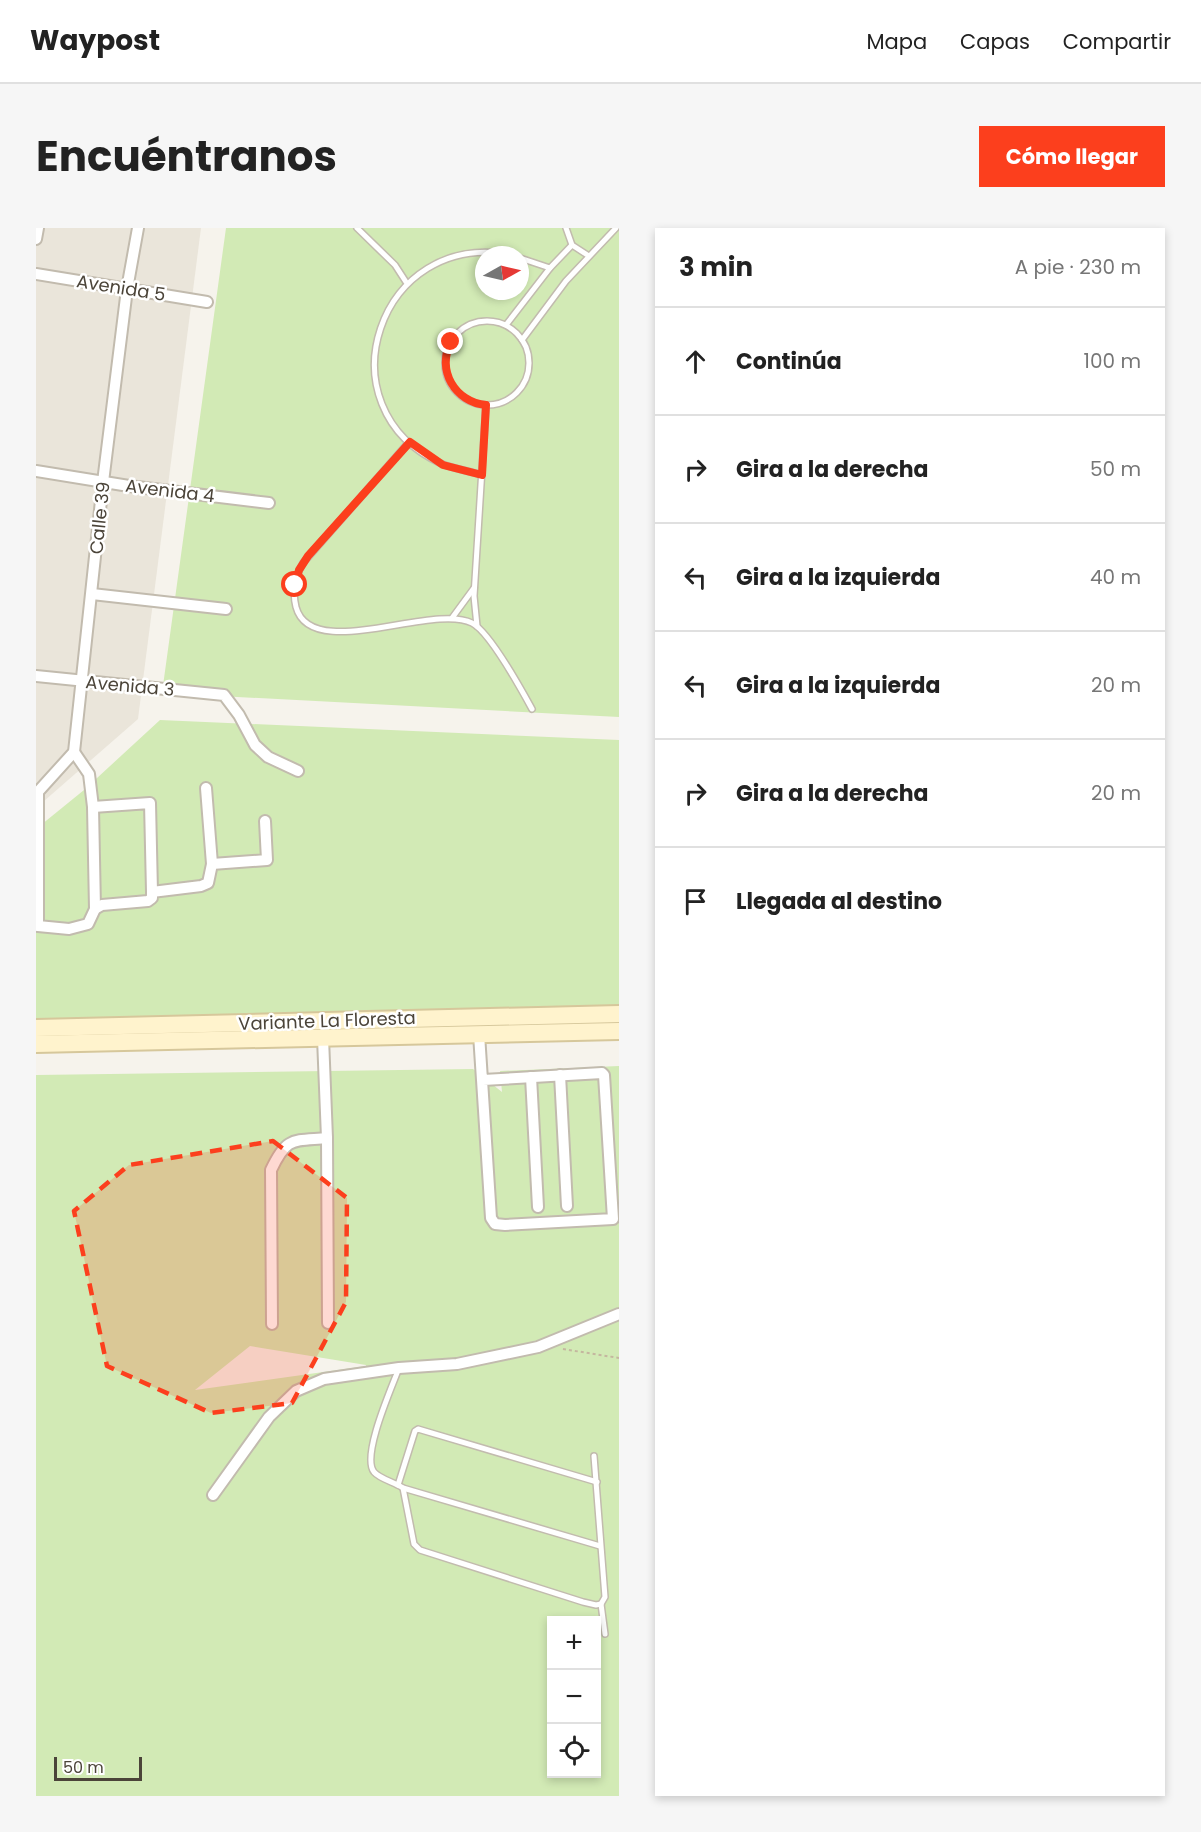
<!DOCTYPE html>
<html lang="es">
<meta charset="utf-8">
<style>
:root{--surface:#fff;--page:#f6f6f6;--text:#222;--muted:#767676;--line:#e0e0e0;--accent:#fc3f1d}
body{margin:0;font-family:Poppins,sans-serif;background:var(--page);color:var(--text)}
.controls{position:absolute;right:18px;bottom:18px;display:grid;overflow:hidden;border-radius:0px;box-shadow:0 3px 9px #0003}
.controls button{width:54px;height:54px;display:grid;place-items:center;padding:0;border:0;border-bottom:2px solid var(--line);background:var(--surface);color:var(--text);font:30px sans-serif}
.compass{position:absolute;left:439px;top:18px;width:54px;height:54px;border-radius:50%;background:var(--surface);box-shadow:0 3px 9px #0003;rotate:82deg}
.scale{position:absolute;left:18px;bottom:15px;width:88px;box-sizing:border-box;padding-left:6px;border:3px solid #4b4439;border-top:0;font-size:16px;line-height:21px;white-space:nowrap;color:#4b4439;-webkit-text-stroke:4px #fff;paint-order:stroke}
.stop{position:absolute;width:18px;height:18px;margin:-14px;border:4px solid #fc3f1d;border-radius:50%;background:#fff}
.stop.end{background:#fc3f1d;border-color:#fff;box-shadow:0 2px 6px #0008}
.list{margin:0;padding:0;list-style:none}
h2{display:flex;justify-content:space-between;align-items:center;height:78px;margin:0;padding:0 24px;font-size:26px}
h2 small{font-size:20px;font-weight:400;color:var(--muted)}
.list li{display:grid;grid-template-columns:39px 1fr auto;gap:18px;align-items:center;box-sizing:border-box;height:108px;padding:0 24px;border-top:2px solid var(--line)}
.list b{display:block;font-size:22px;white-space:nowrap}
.list em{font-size:20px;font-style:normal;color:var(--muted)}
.icon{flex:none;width:33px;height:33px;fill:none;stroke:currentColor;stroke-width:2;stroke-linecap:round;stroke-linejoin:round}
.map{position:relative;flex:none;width:583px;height:1568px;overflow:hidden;border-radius:0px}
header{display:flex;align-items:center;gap:36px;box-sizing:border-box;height:84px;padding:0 30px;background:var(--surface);border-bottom:2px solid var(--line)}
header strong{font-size:28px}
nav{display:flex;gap:33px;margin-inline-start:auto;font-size:21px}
.intro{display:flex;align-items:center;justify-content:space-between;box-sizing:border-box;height:144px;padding:0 36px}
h1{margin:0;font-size:42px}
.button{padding:15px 27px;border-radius:0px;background:var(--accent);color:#fff;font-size:21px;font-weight:700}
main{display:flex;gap:36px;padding:0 36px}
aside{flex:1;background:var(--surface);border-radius:0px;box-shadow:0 3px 9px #0003}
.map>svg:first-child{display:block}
.residential{fill:#eae5da}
.green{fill:#d2eab5;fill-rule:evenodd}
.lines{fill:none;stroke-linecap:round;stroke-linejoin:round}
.service-casing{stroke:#c2bbae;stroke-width:8}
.minor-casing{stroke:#c2bbae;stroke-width:14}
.secondary-casing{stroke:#d6c79b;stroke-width:20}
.path{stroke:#c4b79f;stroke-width:2;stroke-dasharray:3 3;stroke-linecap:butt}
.service{stroke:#fff;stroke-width:5}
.minor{stroke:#fff;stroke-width:10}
.secondary{stroke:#fff3cd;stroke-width:16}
.route{stroke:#fc3f1d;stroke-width:8}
.marked{fill:#fc3f1d;fill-opacity:0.2;stroke:#fc3f1d;stroke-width:4.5;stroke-dasharray:12 8;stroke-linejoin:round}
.labels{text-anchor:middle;stroke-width:5;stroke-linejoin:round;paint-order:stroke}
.street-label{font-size:18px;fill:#4b4439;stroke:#fff}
</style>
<header>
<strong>Waypost</strong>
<nav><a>Mapa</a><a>Capas</a><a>Compartir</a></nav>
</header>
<div class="intro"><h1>Encuéntranos</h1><a class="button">Cómo llegar</a></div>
<main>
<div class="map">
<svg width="583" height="1568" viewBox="0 0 583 1568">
<rect width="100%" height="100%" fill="#f6f3ec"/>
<polygon class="residential" points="0,0 165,0 102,491 0,580"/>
<g class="green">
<path d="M190 0H583V489L126 465ZM448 27H484V63H448Z"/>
<polygon points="124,492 583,512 583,781 0,797 0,601 48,562"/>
<path d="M583 838V1568H0V847L437 841 466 864 464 843ZM214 1118 330 1137V1138L159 1162ZM516 1392H560V1546H516Z"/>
</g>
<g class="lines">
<g class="service-casing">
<g id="service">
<polyline points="321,0 359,37 370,54"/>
<polyline points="530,0 536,17 553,28"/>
<polyline points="484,30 514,40"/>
<circle cx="451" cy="135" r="42"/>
<polyline points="470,97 514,40 536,17"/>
<polyline points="486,112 530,53 580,0"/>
<path d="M373 214 267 335C259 349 256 363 260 379 275 435 396 375 436 395 454 404 485 461 496 481"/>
<path d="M446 247C433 243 419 241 406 236 282 180 343 0 476 27"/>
<polyline points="416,390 438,360"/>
<polyline points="441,398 438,368 450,177"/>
<path d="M363 1140C356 1159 325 1228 338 1244 344 1251 358 1254 367 1260L378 1316 384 1322 547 1374 560 1377 565 1376 569 1369 558 1228"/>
<polyline points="362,1257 379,1203 382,1201 561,1254"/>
<polyline points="367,1260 564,1318"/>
<polyline points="565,1376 569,1406"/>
</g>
</g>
<g class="minor-casing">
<g id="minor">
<polyline points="0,11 2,0"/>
<polyline points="0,46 171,74"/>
<polyline points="0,243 93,258 233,275"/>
<polyline points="56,366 190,381"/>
<polyline points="0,448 188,467 203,487 219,517 232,529 262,543"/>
<polyline points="38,524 53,546 57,579 59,681"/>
<polyline points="170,560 176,636"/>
<polyline points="2,565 2,698 33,701 52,696 59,681 66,677 112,673 116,670 116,664 165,658 172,655 176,636 231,632 229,593"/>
<polyline points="0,566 38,524 67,254 91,61 102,0"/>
<polyline points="57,579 114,575 116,664"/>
<polyline points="443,806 455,990 459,996 469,997 577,991 568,847 566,845 447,852"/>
<polyline points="287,810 291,910 292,1095"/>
<polyline points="524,847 531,978"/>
<polyline points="495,849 502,979"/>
<path d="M236 1096 235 942C251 908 257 913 291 910"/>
<polyline points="177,1267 233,1189 260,1163 288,1151 363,1140 421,1136 502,1119 583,1086"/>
</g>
</g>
<g class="secondary-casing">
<g id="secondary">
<polyline points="0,800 583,786"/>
<polyline points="0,816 583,803"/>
</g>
</g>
<polyline class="path" points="527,1121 583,1130"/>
<use href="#service" class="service"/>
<use href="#minor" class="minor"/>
<use href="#secondary" class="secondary"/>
</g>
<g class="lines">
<path class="route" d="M259 357 263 342 272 328 374 214 407 237 446 247 450 177C419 174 400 142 415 114"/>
</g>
<path class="marked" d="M237 913 311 970 310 1074 256 1175 175 1185 71 1138 38 983 93 937Z"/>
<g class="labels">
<g class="street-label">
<text transform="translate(85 60) rotate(9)" y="6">Avenida 5</text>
<text transform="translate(134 263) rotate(7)" y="6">Avenida 4</text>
<text transform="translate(64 290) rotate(-84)" y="6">Calle 39</text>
<text transform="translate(94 458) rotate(5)" y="6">Avenida 3</text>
<text transform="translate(291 793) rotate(-2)" y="6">Variante La Floresta</text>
</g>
</g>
</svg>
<div class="controls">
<button>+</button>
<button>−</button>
<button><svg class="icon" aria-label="locate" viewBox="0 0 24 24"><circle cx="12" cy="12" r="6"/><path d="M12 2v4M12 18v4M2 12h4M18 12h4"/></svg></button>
</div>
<svg class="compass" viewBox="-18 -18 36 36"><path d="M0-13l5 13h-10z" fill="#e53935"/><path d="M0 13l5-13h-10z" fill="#767676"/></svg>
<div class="scale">50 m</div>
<div class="stop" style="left:259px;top:357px"></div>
<div class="stop end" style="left:415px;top:114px"></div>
</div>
<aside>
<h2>3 min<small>A pie · 230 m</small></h2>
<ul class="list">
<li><svg class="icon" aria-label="ahead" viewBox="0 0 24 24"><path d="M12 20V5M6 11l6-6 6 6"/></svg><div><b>Continúa</b></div><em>100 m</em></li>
<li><svg class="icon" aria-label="right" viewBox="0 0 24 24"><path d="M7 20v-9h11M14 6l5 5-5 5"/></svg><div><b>Gira a la derecha</b></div><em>50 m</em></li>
<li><svg class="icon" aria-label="left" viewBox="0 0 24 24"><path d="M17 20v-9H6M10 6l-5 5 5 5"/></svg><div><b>Gira a la izquierda</b></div><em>40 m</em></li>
<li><svg class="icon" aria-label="left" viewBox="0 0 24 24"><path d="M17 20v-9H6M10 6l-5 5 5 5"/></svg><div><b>Gira a la izquierda</b></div><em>20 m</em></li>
<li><svg class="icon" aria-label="right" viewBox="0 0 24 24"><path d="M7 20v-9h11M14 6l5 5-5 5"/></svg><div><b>Gira a la derecha</b></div><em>20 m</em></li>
<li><svg class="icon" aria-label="arrive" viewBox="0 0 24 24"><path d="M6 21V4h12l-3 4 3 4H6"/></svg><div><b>Llegada al destino</b></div></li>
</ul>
</aside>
</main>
